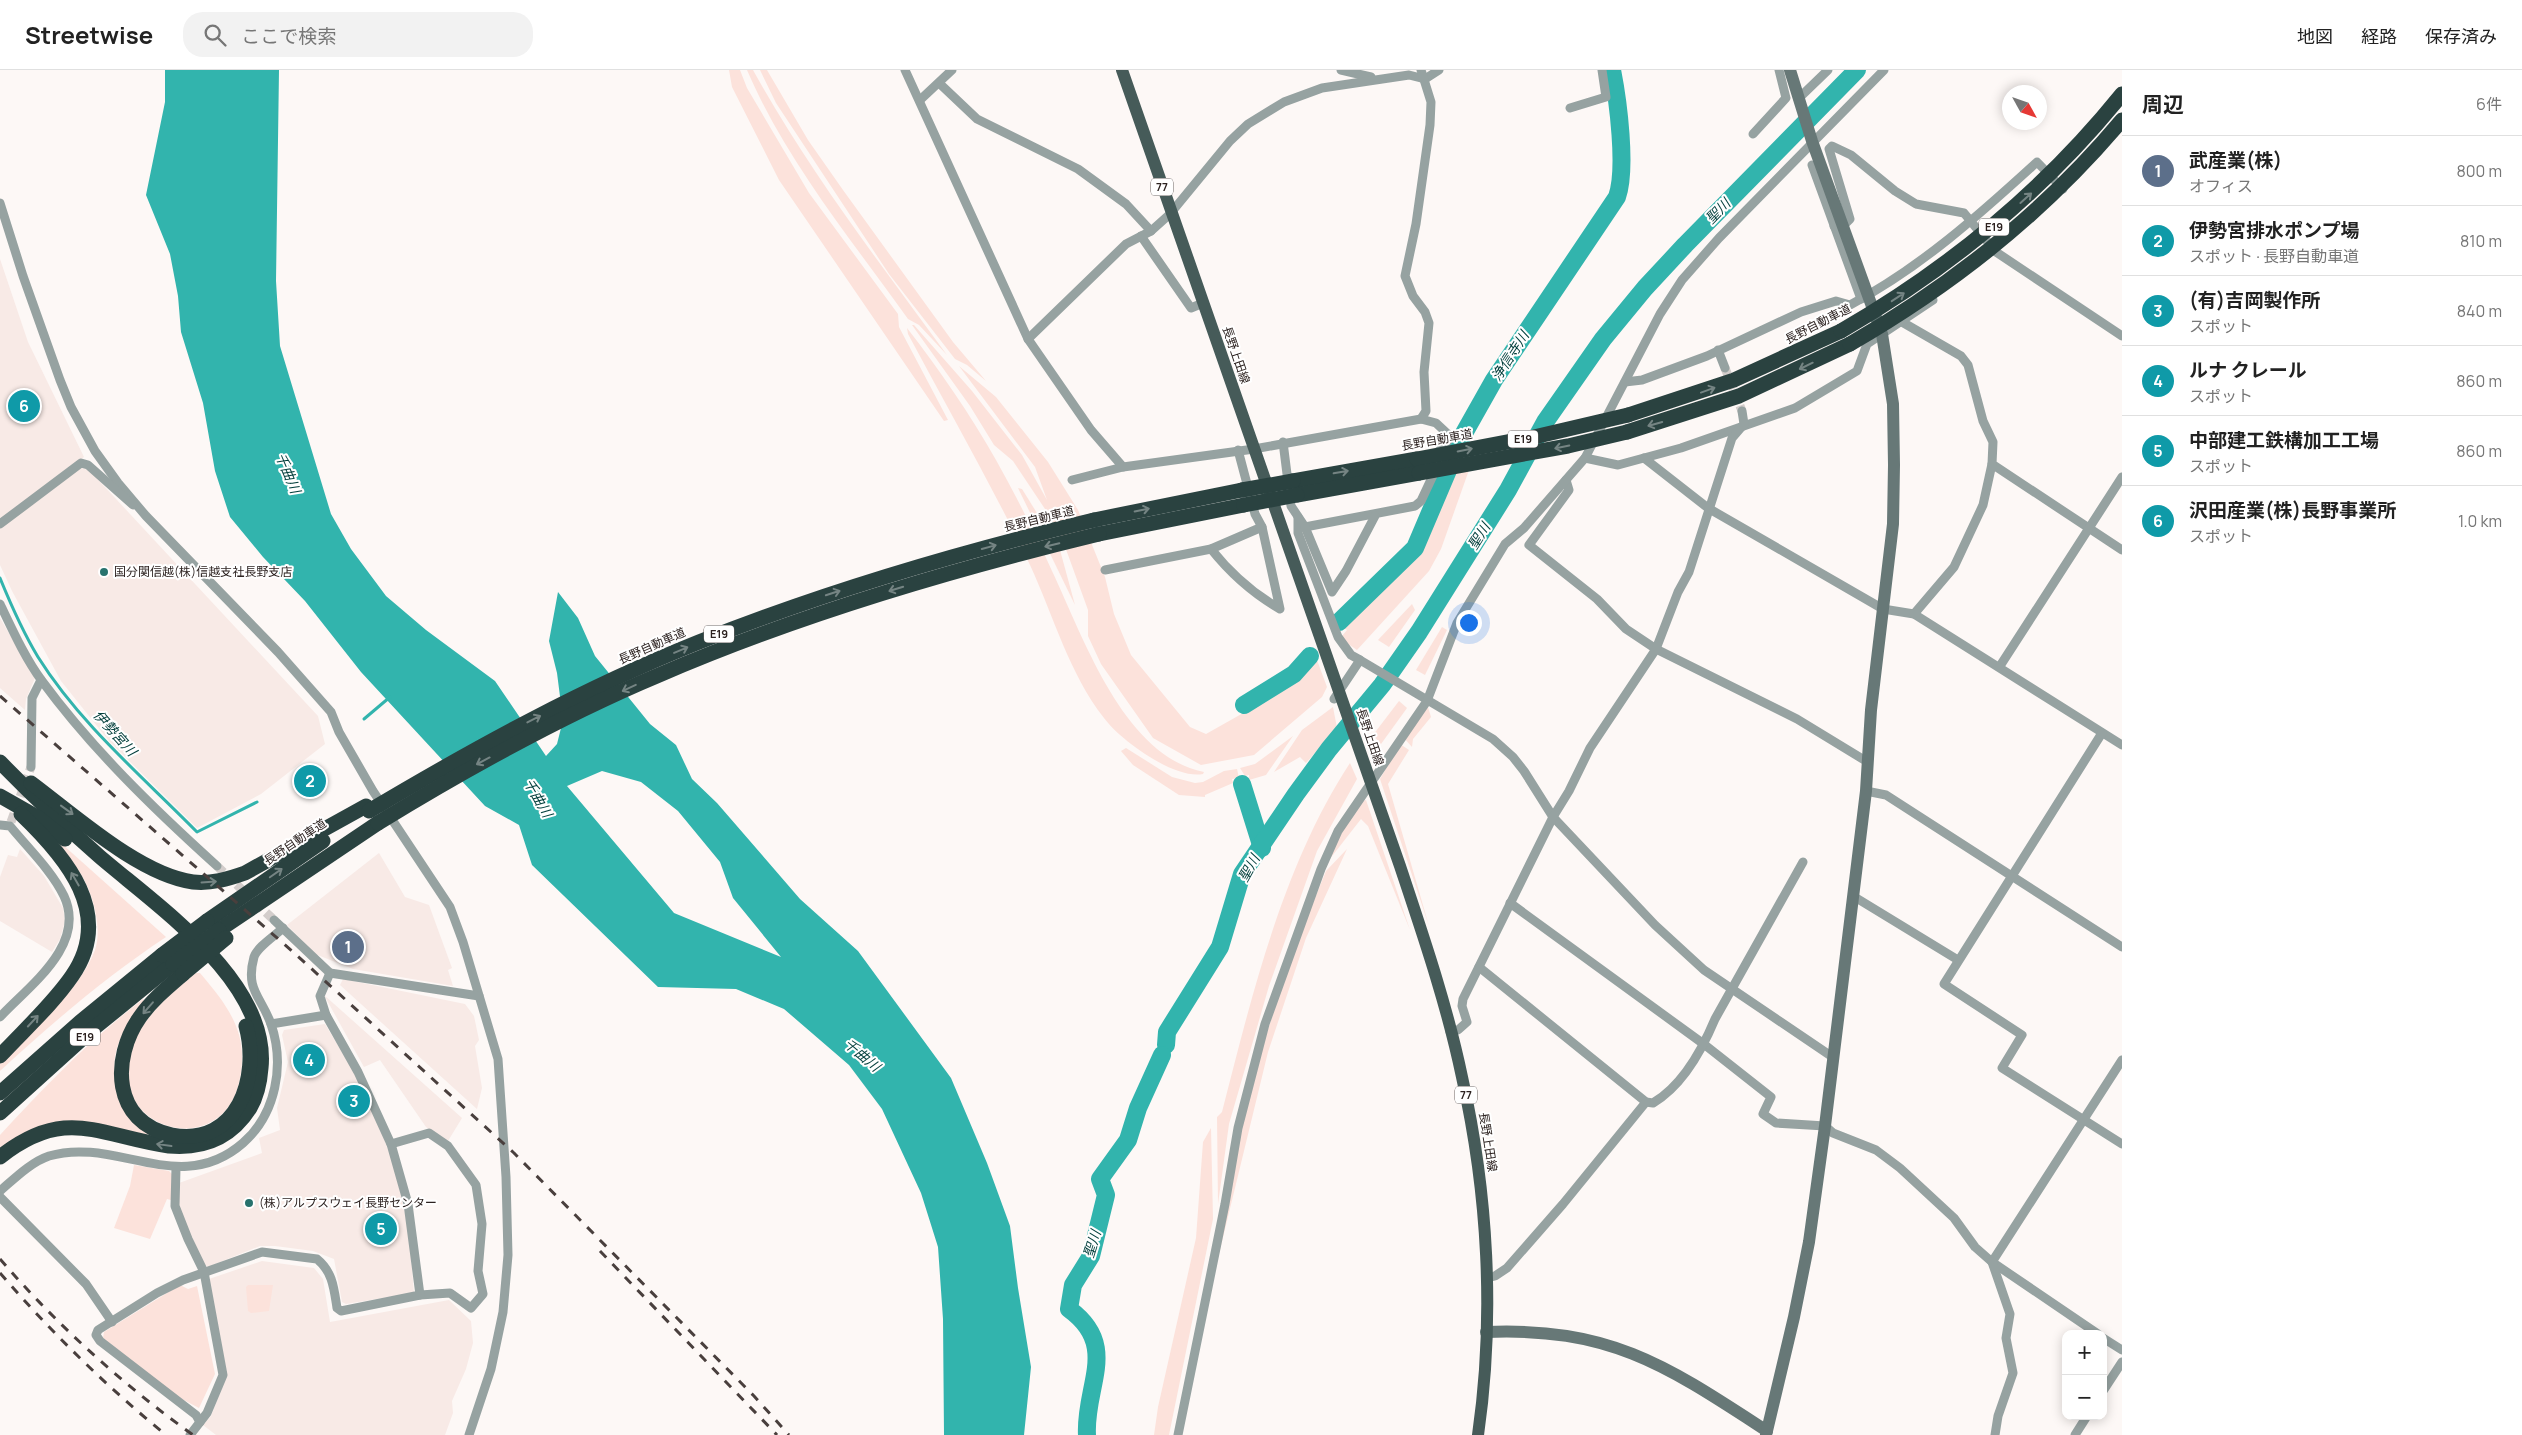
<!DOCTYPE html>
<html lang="ja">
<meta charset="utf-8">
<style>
:root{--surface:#fff;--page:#f2f2f2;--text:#222;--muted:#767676;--line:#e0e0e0;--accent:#7c3aed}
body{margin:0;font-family:Manrope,"Noto Sans JP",sans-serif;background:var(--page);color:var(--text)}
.controls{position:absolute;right:15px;bottom:15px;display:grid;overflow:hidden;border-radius:10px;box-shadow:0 2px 12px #0003}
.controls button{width:45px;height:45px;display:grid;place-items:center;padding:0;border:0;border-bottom:1px solid var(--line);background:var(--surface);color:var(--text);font:25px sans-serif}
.compass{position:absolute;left:2002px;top:15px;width:45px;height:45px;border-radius:50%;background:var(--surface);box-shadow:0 2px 12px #0003;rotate:130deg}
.you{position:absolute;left:1468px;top:552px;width:18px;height:18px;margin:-12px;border:4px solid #fff;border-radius:50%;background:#1a73e8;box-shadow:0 0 0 8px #1a73e833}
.badge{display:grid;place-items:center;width:32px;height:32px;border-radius:50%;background:var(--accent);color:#fff;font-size:16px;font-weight:700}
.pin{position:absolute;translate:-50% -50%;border:2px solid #fff;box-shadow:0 1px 5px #0006}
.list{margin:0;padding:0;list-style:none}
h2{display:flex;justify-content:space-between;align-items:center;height:65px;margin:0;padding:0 20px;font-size:21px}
h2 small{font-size:16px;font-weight:400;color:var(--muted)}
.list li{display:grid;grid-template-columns:32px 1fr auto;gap:15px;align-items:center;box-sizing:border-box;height:70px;padding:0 20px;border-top:1px solid var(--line)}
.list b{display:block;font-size:19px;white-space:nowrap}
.list p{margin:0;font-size:16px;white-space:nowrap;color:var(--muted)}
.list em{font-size:16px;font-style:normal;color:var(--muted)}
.icon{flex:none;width:28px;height:28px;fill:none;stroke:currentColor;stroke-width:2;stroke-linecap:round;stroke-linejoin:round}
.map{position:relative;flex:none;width:2122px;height:1365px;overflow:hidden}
header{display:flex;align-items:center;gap:30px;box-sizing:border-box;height:70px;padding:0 25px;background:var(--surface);border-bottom:1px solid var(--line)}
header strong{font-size:24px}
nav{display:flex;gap:28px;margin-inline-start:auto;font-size:18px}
.search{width:350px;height:45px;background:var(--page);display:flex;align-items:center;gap:12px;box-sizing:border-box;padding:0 18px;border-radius:20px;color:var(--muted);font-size:19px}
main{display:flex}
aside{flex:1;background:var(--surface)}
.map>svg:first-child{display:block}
.built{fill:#f8eae6}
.green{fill:#fce2db}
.water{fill:#32b4ad;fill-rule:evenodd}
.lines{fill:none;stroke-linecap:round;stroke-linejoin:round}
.stream{stroke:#32b4ad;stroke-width:3}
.river{stroke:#32b4ad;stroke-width:18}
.street-tunnel{stroke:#d3cdcb;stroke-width:9;stroke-dasharray:9 4.5;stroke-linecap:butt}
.street{stroke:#96a2a1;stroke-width:9}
.secondary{stroke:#677877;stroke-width:12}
.primary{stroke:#465b59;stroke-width:12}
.highway{stroke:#2a4240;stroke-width:15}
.rail{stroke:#493f3d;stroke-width:3;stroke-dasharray:9 9;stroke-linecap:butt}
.highway-bridge{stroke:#2a4240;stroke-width:15}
.oneway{stroke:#758483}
.poi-dot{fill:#28726d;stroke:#fff;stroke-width:2}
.labels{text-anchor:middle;stroke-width:4;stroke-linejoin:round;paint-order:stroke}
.shield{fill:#fff;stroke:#6b6463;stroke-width:1}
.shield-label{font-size:11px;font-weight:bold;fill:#2c2220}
.street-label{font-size:12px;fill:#2c2220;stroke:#fff}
.poi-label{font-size:12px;fill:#2c2220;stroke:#fff;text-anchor:start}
.water-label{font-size:14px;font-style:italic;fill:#023e3b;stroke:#fff}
</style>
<header>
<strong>Streetwise</strong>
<div class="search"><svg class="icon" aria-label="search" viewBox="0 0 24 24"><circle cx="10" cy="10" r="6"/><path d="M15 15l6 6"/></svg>ここで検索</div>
<nav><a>地図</a><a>経路</a><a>保存済み</a></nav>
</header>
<main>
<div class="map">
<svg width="2122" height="1365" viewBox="0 0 2122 1365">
<rect width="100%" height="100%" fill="#fdf8f6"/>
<g class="built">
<polygon points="0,189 28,272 84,387 0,449"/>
<polygon points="84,398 90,401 318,646 325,674 261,724 197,758 109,671 61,611 12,521 0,495 0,457 78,399"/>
<polygon points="0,548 35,608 26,629 25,640 0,618"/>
<polygon points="20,779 44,806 63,838 65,851 60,869 52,882 0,851 0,807 8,785 17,787"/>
<polygon points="379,783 405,827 429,835 452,898 448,900 453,916 353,899 315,884 287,855"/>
<polygon points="343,909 465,934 474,946 479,970 475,976 482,1018 477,1039 340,915"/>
<polygon points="324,925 462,1048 448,1071 426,1057 380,990 364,997"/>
<polygon points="325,954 357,1007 378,1053 394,1095 409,1161 414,1223 346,1234 342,1232 334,1189 313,1181 275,1176 260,1176 208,1197 204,1194 186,1157 179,1135 179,1113 262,1083 259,1068 280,1060 277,1038 288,992 282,965 284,960"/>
<polygon points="262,1191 314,1198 323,1209 330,1252 449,1230 471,1251 473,1273 466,1299 452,1331 453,1343 445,1365 216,1365 203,1355 211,1346 227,1304 209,1209"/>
</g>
<g class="green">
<polygon points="729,0 740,0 747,18 809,123 898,244 899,257 948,350 944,351 779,110 732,17"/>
<path d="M747 0H753C809 101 879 192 947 285L919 255 908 249C851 169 786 91 747 0Z"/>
<polygon points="760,0 767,0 808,70 843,120 953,272 986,311 967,295 955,289 889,204 776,33"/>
<polygon points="912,255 914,255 972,321 1022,385 1047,430 1035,397 959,296 996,327 1048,392 1078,440 1105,507 1114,544 1131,585 1190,657 1206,664 1291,616 1317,590 1327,617 1322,627 1254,685 1201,695 1153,668 1101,594 1088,566 1088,540 1059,460 1013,391 994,375 970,336"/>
<path d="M907 258C939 299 970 344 996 390 1016 426 1035 463 1052 501 1083 566 1123 686 1204 702L1203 704C1175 710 1120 670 1104 648 1069 603 1054 547 1030 495 993 417 949 341 908 264Z"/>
<polygon points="1469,400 1441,479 1429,501 1357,580 1344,571 1342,566 1347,560 1341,556 1424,475 1451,404"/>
<polygon points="1018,418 1022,419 1060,480 1075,535"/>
<polygon points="1412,534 1415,540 1389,577 1378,570"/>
<polygon points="1442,557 1447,560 1425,605 1416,600"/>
<polygon points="1399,631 1407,638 1381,674 1373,665"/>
<polygon points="1333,637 1337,658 1306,693 1300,687 1274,702 1302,660"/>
<polygon points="1428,637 1431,647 1413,669 1412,677 1404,668"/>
<polygon points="1293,666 1266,705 1249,710 1249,705 1245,706 1240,698 1255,694"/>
<polygon points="1400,674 1409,680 1388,714 1429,856 1380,709"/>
<polygon points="1126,678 1172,707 1195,713 1203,712 1224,701 1237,699 1239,708 1232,709 1233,713 1205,725 1205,727 1179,725 1133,695 1121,681"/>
<path d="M1350 693 1357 709 1317 781 1269 916 1229 1054 1218 1134 1217 1047 1222 1042C1252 925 1283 795 1350 693Z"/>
<polygon points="1366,730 1410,860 1368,756 1361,749 1329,790 1338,769 1360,732"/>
<path d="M53 766 166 867C107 906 52 953 0 1001V994C29 964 81 919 95 880 103 857 92 819 78 800 70 789 60 779 51 768Z"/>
<polygon points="1347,779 1306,868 1268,982 1218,1188 1239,1065 1263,975 1293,882 1326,801"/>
<path d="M196 903H200C228 936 249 963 240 1008 223 1102 81 1053 142 957 156 936 176 919 196 903Z"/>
<path d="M143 929 146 932C128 953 111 975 115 1004 116 1015 141 1052 148 1064L147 1067 65 1051C39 1053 21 1067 0 1081V1065C45 1016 91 969 143 929Z"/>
<polygon points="1211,1058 1213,1149 1169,1365 1154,1365 1158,1337 1196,1168 1203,1072"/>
<polygon points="134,1095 169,1101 172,1104 171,1130 167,1129 150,1169 114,1158 130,1116"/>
<polygon points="180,1215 188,1219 197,1216 215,1304 199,1338 178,1327 103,1268 104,1262"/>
<polygon points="248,1215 273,1215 269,1241 251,1243 248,1241 246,1217"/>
</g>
<path class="water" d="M165 0H279L276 211 280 276 331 444 351 479 386 526 426 560 495 611 546 686 557 674 563 650 557 603 549 571 558 522 578 548 595 586 650 654 676 675 692 709 717 733 800 829 858 881 951 1008 987 1093 1010 1156 1018 1218 1031 1297 1024 1365H944L943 1249 938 1177 921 1123 882 1039 849 995 784 939 736 919 658 917 532 795 519 755 485 736 361 602 305 531 263 487 230 447 215 401 203 333 181 262 178 226 170 184 146 125 165 32ZM602 701 641 712 678 741 720 792 733 828 781 887 674 843 567 716Z"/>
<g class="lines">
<g class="stream">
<path d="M0 508C11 535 23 562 38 587 80 654 142 706 197 762L257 732"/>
<polyline points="364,649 390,627"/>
</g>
<g class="river">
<path d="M1339 552 1415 478 1463 365 1494 310 1617 127C1627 99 1618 30 1612 0"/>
<polyline points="1244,635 1294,604 1310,586"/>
<polyline points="1242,714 1262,778"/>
<polyline points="1166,975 1167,962 1220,877 1242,804 1296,724 1329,679 1382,615 1419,562 1508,420 1545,352 1603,269 1645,218 1685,175 1857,0"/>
<path d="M1087 1365C1084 1316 1120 1276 1069 1239L1073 1215 1091 1186 1106 1125 1100 1109 1128 1070 1138 1038 1162 985"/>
</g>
<g class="street-tunnel">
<polyline points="1725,298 1742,341"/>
<polyline points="11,752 31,697"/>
<polyline points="217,796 274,850"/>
</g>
<g class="street">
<polyline points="905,0 1028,269 1091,360 1123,397"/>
<polyline points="1341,0 1371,7"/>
<polyline points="939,13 977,49 1078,99 1126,134 1151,161"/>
<polyline points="1798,29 1828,0"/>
<polyline points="920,30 952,0"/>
<polyline points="1570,38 1606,27 1602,0"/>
<polyline points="1753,64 1786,28 1779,0"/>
<polyline points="1812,95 1861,229"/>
<polyline points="0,133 23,206 60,310 71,337 95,381 118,413 146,446 278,582 331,642 339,662 373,721 450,837 463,872 498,989 506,1107 508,1185 503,1242 491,1299 469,1365"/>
<polyline points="1834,156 1844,155 1850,149 1829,79 1832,76 1851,85 1895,121 1916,134 1964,143 1996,182 2122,266"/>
<polyline points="1141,166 1191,238 1203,233"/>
<polyline points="1902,252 1961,286 1968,295 1983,351 1993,372 1992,394 2122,480"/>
<polyline points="1028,269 1126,174 1151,161 1170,144 1230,71 1248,54 1284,32 1322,18 1409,5 1425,9 1439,0"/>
<polyline points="1718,280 1725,298"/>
<path d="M1625 312 1642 310 1707 286 1801 242 1836 231 1850 235C1920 198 1979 145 2037 92L2063 119"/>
<polyline points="1421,349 1426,341 1424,302 1429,253 1425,242 1413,226 1405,206 1416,154 1430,55 1431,32 1421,0"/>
<polyline points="1283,372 1291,436 1305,457 1415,436 1421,431 1436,399"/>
<polyline points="1585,388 1618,395 1681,378 1795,338 1857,301 1867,274 1933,230"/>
<polyline points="1644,388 1708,438 1883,539 1914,544 2122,675"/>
<polyline points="1072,410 1123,397 1254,379 1421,349 1436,353 1451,367 1439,381 1438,386"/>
<polyline points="1566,410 1569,420 1529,475 1597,529 1626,559 1656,579 1797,649 1866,691"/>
<polyline points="1298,447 1298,463 1338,567 1351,585 1360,590"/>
<polyline points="0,454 81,393 88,395 133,435"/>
<polyline points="1305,457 1332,522 1346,501 1375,446"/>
<path d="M1211 479C1231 504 1252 523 1280 539L1262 457"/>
<polyline points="1105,500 1211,479 1262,457 1255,444 1238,380"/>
<path d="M0 534C12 559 25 588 42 611 92 679 154 739 217 796"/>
<polyline points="1914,544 1954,497 1983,435 1992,394"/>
<polyline points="2000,596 2122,407"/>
<polyline points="1334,629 1360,590 1493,669 1513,687 1524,701 1553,747 1655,855 1704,900 1834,988"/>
<polyline points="2102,663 1944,914 2022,965 2002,998 2122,1074"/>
<polyline points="31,697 32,628 41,610"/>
<polyline points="1866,721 1886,725 2122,877"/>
<path d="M0 755 10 756C28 778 52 801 64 826 87 875 29 916 0 947"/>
<polyline points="1853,826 1958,890"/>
<polyline points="1510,833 1705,975 1771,1027 1763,1044 1776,1053 1825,1056 1833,1063 1876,1080 1900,1098 1954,1148 1975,1177 1992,1192 2098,1264"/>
<polyline points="274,850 330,903 479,926"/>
<path d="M1479 897 1646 1032 1653 1033C1682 1016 1702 980 1715 949L1803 792"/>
<polyline points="271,954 326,945"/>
<polyline points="1450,962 1458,960 1467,952 1462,936 1463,929 1553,747 1569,721 1590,678 1656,579 1678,522 1689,502 1732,368 1744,354 1742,341"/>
<polyline points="391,1074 429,1063 448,1076 476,1115 482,1154 478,1201 483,1224 471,1238 450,1223 420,1225"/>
<polyline points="176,1098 175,1136 188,1169 204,1202 223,1305 207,1343 190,1365"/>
<path d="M0 1121C14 1109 31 1092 49 1086 116 1066 180 1128 243 1073 276 1044 285 995 271 954 261 926 245 920 254 887 257 877 276 865 283 858"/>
<polyline points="0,1127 86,1214 112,1252"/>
<polyline points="1992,1192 2122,990"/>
<polyline points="1992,1192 2010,1244 2006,1268 2013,1303 1998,1346 1995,1365"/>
<polyline points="1487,1208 1495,1206 1507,1198 1563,1134 1646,1032"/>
<polyline points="2103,1268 2122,1280"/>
<polyline points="2103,1321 2122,1292"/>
<path d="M200 1352 196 1345 100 1271 96 1265 98 1260 157 1223 183 1210 262 1182 317 1189C333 1202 334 1219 337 1238L341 1241 420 1225 408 1134 391 1074 358 1002 326 945 320 926 330 903"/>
<polyline points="1178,1365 1225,1134 1238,1058 1265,954 1321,799 1338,761 1427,631 1457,553 1505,474 1524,458 1585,388 1660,244 1682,210 1719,168 1884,0"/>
<polyline points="2075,1365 2087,1346"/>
</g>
<g class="secondary">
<path d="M1486 1262C1611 1257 1667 1296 1767 1361"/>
<polyline points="1766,1365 1794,1247 1809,1172 1825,1056 1866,721 1871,640 1893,454 1894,395 1893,334 1882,264 1812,71 1790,0"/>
</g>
<path class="primary" d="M1122 0 1400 796C1423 865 1447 935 1462 1007 1488 1123 1495 1247 1478 1365"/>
<g class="highway">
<polyline points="1628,345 1734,310 1841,261"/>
<polyline points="1627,362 1739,326 1850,274"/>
<polyline points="1293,411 1417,389"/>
<polyline points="1297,425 1419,403"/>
<polyline points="1094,450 1242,420"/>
<polyline points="1099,464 1244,435"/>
<path d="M0 692C32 725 65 756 99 786 157 836 270 912 261 998 260 1012 257 1026 250 1038 231 1068 204 1079 169 1076 99 1066 66 1035 0 1087"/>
<path d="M31 713C74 745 140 805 193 812 211 814 228 809 245 803L366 736"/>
<polyline points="0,726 37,747 65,769"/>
<polyline points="207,851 323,771"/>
<polyline points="219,860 378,753"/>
<path d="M183 904C168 917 152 930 140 947 111 988 112 1053 172 1065 238 1077 260 1007 246 956"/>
<path d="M0 986C24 960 52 935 72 906 115 844 66 787 21 744"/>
<polyline points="0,1023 80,952 162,885"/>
<polyline points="0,1043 93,959 173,894"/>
</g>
<g class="rail">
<polyline points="0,626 292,881 514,1083 754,1326 789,1365"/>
<polyline points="600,1181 777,1365"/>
<path d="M0 1189C57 1255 122 1314 193 1365"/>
<path d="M0 1203C51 1262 106 1316 166 1365"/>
</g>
<g class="highway-bridge">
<path d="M1841 261C1950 198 2043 122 2122 24"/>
<path d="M1850 274C1954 214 2045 142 2122 50"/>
<polyline points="1417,389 1534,367 1628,345"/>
<polyline points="1419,403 1568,376 1627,362"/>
<polyline points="1242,420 1293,411"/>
<polyline points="1244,435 1297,425"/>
<path d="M369 741C475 678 584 618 699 572 827 521 960 482 1094 450"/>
<path d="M378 753C468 698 561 646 659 605 800 544 950 500 1099 464"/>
<polyline points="162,885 207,851"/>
<polyline points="173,894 219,860"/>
<polyline points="183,904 226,868"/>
</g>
</g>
<defs><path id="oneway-shaft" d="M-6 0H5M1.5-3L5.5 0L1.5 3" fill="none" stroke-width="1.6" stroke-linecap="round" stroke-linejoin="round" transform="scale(1.25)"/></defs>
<g class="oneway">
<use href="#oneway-shaft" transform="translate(2026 128) rotate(-42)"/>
<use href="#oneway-shaft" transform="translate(1898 227) rotate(-33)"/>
<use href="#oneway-shaft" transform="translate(1806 296) rotate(154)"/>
<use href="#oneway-shaft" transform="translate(1708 320) rotate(-20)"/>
<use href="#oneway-shaft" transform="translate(1655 354) rotate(164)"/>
<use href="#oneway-shaft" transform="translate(1562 377) rotate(168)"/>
<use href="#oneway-shaft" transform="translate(1465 380) rotate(-11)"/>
<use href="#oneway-shaft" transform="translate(1341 402) rotate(-10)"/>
<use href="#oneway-shaft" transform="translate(1142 440) rotate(-12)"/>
<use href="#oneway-shaft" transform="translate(1052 475) rotate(167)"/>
<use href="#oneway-shaft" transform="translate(989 477) rotate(-15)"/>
<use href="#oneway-shaft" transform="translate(896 519) rotate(163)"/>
<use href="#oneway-shaft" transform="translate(833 523) rotate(-18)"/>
<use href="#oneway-shaft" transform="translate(681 580) rotate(-23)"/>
<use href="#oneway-shaft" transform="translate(629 618) rotate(155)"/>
<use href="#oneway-shaft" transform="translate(534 649) rotate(-27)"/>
<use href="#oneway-shaft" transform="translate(483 691) rotate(152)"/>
<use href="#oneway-shaft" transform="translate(67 740) rotate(36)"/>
<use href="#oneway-shaft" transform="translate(276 803) rotate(-35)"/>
<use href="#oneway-shaft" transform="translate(75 809) rotate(-120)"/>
<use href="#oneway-shaft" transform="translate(209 812) rotate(-4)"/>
<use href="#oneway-shaft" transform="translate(148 938) rotate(131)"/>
<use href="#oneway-shaft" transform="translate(33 951) rotate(-47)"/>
<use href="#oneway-shaft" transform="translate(164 1075) rotate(-172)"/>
</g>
<g class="poi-dot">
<circle cx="104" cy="502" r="5"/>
<circle cx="249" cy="1133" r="5"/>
</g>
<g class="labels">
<g class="shield">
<rect x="1151" y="108.5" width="22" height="17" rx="4"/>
<rect x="1979" y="148.5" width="30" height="17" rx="4"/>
<rect x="1508" y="360.5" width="30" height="17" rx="4"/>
<rect x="704" y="555.5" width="30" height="17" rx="4"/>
<rect x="70" y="958.5" width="30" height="17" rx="4"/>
<rect x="1455" y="1016.5" width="22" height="17" rx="4"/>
</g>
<g class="shield-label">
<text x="1162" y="121">77</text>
<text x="1994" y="161">E19</text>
<text x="1523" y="373">E19</text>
<text x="719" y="568">E19</text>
<text x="85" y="971">E19</text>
<text x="1466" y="1029">77</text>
</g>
<g class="street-label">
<text transform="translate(1818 254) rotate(-27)" y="4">長野自動車道</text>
<text transform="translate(1236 285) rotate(71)" y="4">長野上田線</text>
<text transform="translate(1437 370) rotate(-10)" y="4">長野自動車道</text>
<text transform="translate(1039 449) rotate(-14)" y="4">長野自動車道</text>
<text transform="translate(652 576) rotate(-24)" y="4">長野自動車道</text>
<text transform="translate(1370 667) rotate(71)" y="4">長野上田線</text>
<text transform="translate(295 772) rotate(-34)" y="4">長野自動車道</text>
<text transform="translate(1488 1072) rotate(81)" y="4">長野上田線</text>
</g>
<g class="poi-label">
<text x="114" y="506">国分関信越(株)信越支社長野支店</text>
<text x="259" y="1137">(株)アルプスウェイ長野センター</text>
</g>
<g class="water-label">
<text transform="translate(1718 141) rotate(-46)" y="5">聖川</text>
<text transform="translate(1510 286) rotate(-57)" y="5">浄信寺川</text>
<text transform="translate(288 403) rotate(67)" y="5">千曲川</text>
<text transform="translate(1479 466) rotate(-58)" y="5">聖川</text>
<text transform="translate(115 663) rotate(48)" y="5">伊勢宮川</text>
<text transform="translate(538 728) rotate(60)" y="5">千曲川</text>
<text transform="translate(1249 798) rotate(-61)" y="5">聖川</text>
<text transform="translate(862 985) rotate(40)" y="5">千曲川</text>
<text transform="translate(1092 1174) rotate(-73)" y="5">聖川</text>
</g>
</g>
</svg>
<div class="controls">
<button>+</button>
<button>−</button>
</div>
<svg class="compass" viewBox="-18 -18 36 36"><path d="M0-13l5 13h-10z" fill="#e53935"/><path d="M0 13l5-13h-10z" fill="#767676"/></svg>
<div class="you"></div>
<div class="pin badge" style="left:348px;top:877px;background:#5c6f8a">1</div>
<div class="pin badge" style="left:310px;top:711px;background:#0f9aa8">2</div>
<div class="pin badge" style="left:354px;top:1031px;background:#0f9aa8">3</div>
<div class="pin badge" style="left:309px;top:990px;background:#0f9aa8">4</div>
<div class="pin badge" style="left:381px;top:1159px;background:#0f9aa8">5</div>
<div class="pin badge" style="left:24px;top:336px;background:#0f9aa8">6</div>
</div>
<aside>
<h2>周辺<small>6件</small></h2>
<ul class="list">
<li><span class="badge" style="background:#5c6f8a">1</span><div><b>武産業(株)</b><p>オフィス</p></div><em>800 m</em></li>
<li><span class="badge" style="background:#0f9aa8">2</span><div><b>伊勢宮排水ポンプ場</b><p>スポット · 長野自動車道</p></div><em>810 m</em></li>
<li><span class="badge" style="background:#0f9aa8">3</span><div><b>(有)吉岡製作所</b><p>スポット</p></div><em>840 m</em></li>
<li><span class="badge" style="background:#0f9aa8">4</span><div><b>ルナ クレール</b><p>スポット</p></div><em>860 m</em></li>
<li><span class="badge" style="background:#0f9aa8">5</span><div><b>中部建工鉄構加工工場</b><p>スポット</p></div><em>860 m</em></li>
<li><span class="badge" style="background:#0f9aa8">6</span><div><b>沢田産業(株)長野事業所</b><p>スポット</p></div><em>1.0 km</em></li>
</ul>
</aside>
</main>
